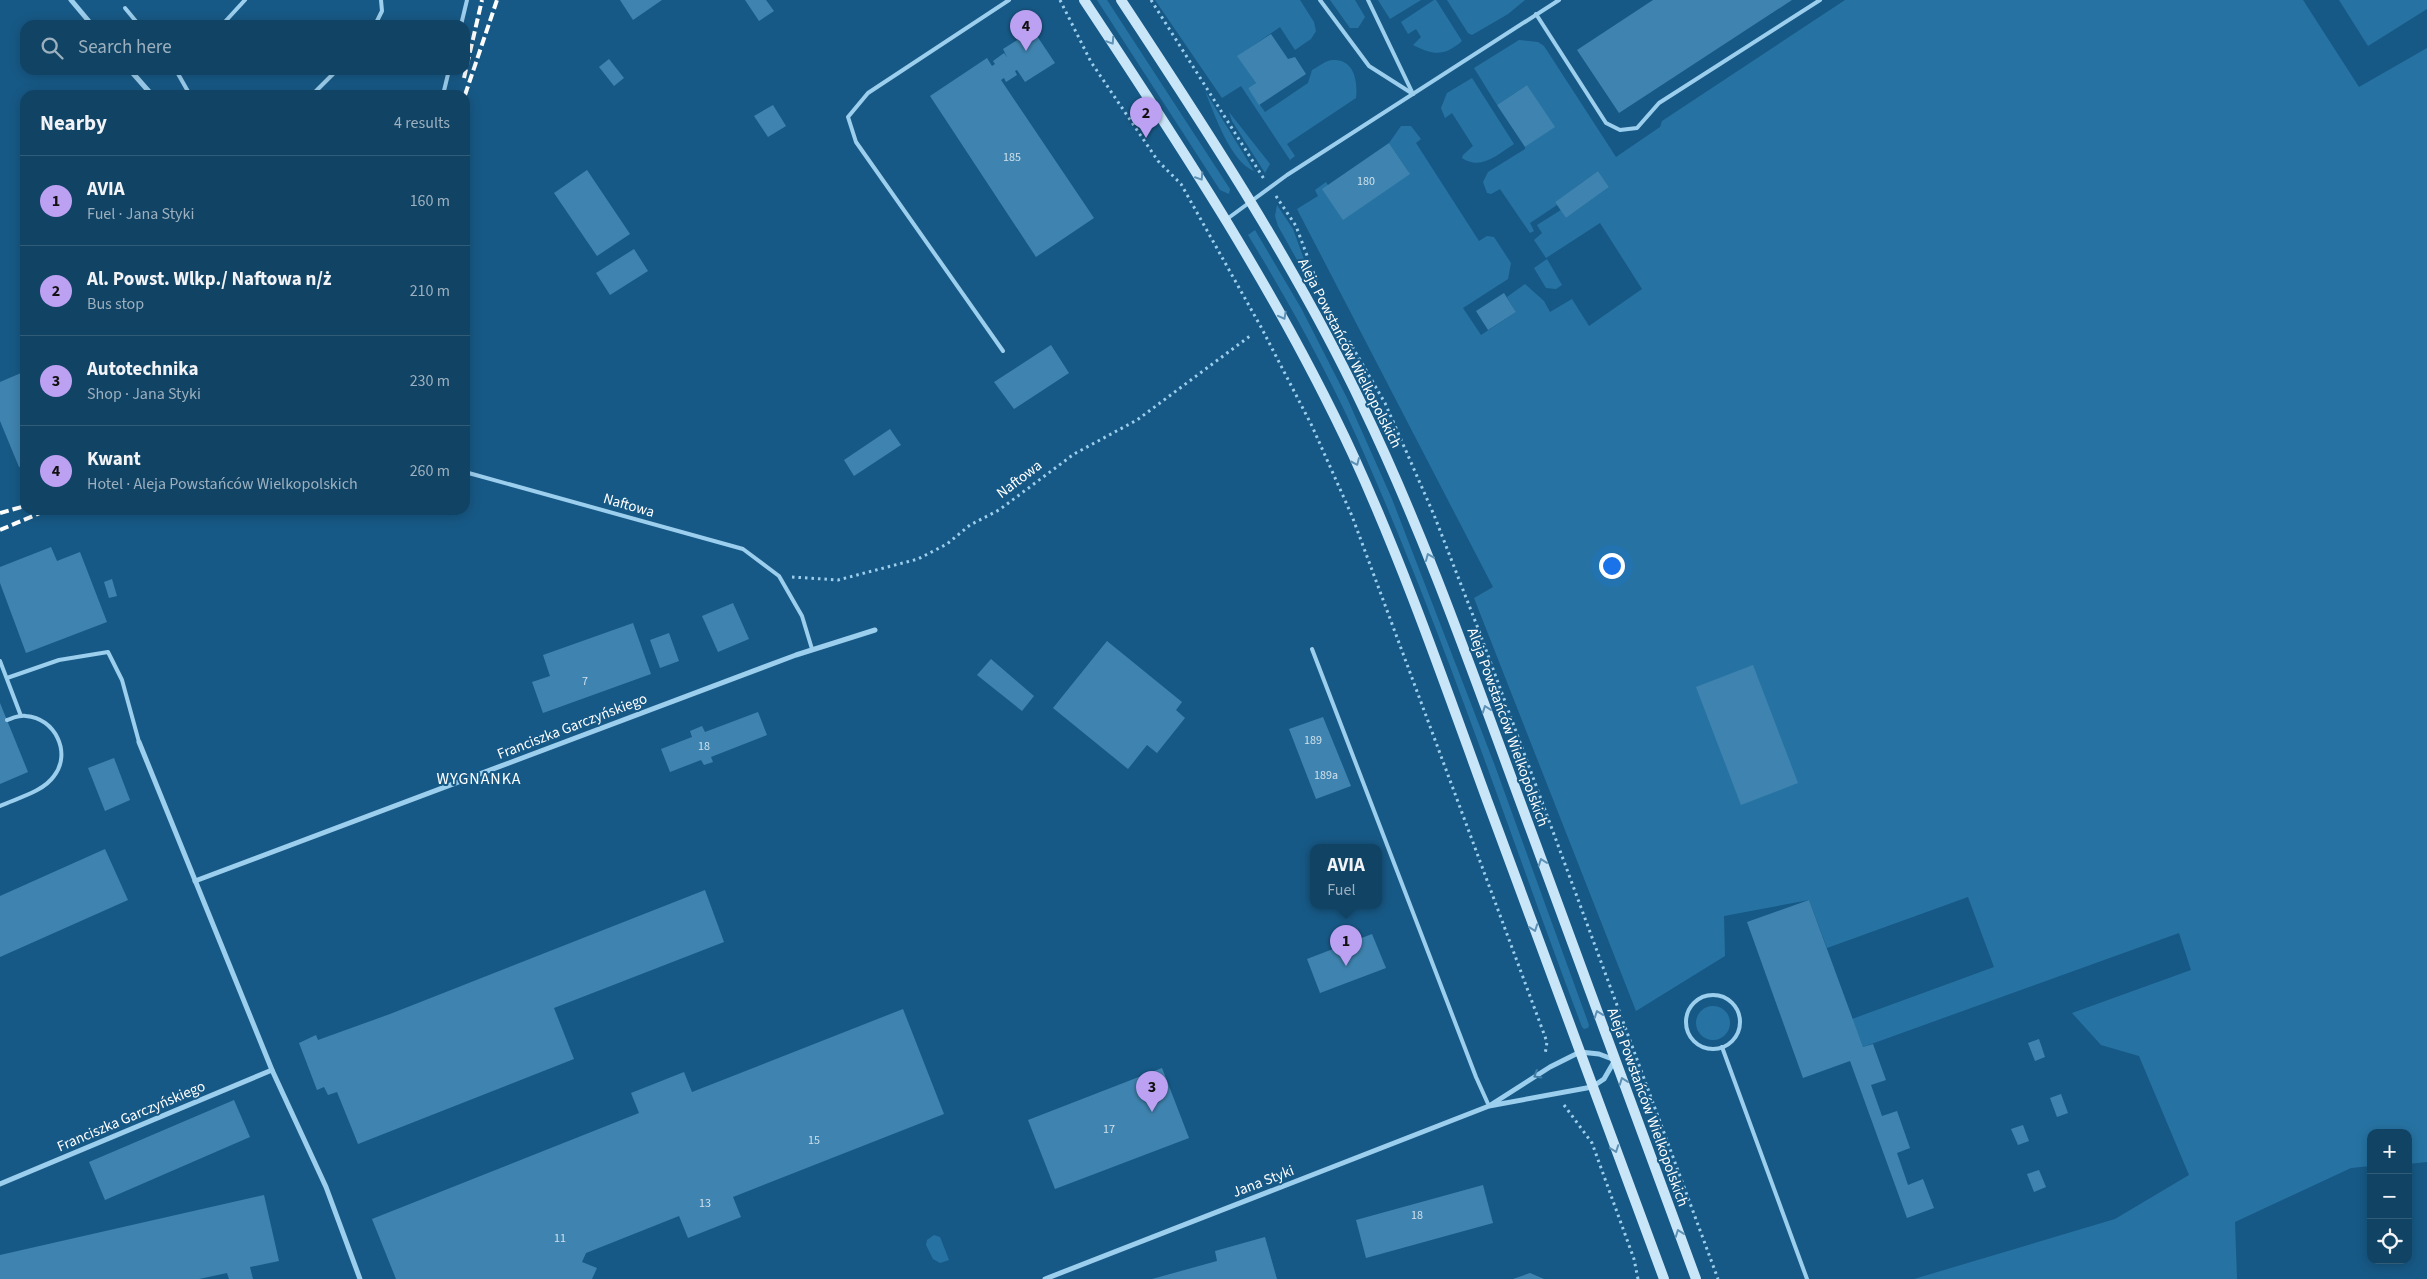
<!DOCTYPE html>
<meta charset="utf-8">
<style>
:root{--surface:#114364;--page:#1a4a6a;--text:#f1f3f6;--muted:#9cb0bf;--line:#305c78;--accent:#bca0f2}
body{margin:0;font-family:"Source Sans 3",sans-serif;background:var(--page);color:var(--text)}
.controls{position:absolute;right:15px;bottom:15px;display:grid;overflow:hidden;border-radius:10px;box-shadow:0 2px 12px #0003}
.controls button{width:45px;height:45px;display:grid;place-items:center;padding:0;border:0;border-bottom:1px solid var(--line);background:var(--surface);color:var(--text);font:25px sans-serif}
.you{position:absolute;left:1611px;top:565px;width:18px;height:18px;margin:-12px;border:4px solid #fff;border-radius:50%;background:#1a73e8;box-shadow:0 0 0 8px #1a73e833}
.badge{display:grid;place-items:center;width:32px;height:32px;border-radius:50%;background:var(--accent);color:#111;font-size:16px;font-weight:700}
.pin{position:absolute;translate:-50% -41px;filter:drop-shadow(0 1px 2px #0008)}
.pin::after{content:'';position:absolute;top:26px;width:18px;height:15px;background:inherit;clip-path:polygon(0 0,100% 0,50% 100%)}
.popup{position:absolute;left:1310px;top:844px;width:72px;height:65px;box-sizing:border-box;display:grid;place-content:center;border-radius:10px;background:var(--surface);filter:drop-shadow(0 1px 4px #0005);font-size:16px;white-space:nowrap;color:var(--muted)}
.popup b{font-size:19px;color:var(--text)}
.popup::after{content:'';position:absolute;left:50%;top:100%;margin-left:-10px;border:10px solid transparent;border-top-color:var(--surface)}
.list{margin:0;padding:0;list-style:none}
h2{display:flex;justify-content:space-between;align-items:center;height:65px;margin:0;padding:0 20px;font-size:21px}
h2 small{font-size:16px;font-weight:400;color:var(--muted)}
.list li{display:grid;grid-template-columns:32px 1fr auto;gap:15px;align-items:center;box-sizing:border-box;height:90px;padding:0 20px;border-top:1px solid var(--line)}
.list b{display:block;font-size:19px;white-space:nowrap}
.list p{margin:0;font-size:16px;white-space:nowrap;color:var(--muted)}
.list em{font-size:16px;font-style:normal;color:var(--muted)}
.icon{flex:none;width:28px;height:28px;fill:none;stroke:currentColor;stroke-width:2;stroke-linecap:round;stroke-linejoin:round}
.map{position:relative;flex:none;width:2427px;height:1279px;overflow:hidden}
.search{position:absolute;background:var(--surface);box-shadow:0 2px 12px #0003;left:20px;top:20px;width:450px;height:55px;display:flex;align-items:center;gap:12px;box-sizing:border-box;padding:0 18px;border-radius:15px;color:var(--muted);font-size:19px}
.panel{position:absolute;background:var(--surface);box-shadow:0 2px 12px #0003;left:20px;top:90px;width:450px;height:425px;border-radius:15px}
.map>svg:first-child{display:block}
.green{fill:#2673a3}
.building{fill:#3f84b0}
.lines{fill:none;stroke-linecap:round;stroke-linejoin:round}
.path{stroke:#9cceed;stroke-width:3;stroke-dasharray:2.5 4;stroke-linecap:butt}
.lane{stroke:#9cceed;stroke-width:4}
.street{stroke:#9cceed;stroke-width:5}
.secondary{stroke:#c9e6f9;stroke-width:10}
.rail{stroke:#fff;stroke-width:4;stroke-dasharray:9 4;stroke-linecap:butt}
.oneway{stroke:#5e91b4}
.oneway2{stroke:#3f7ca5}
.labels{text-anchor:middle;stroke-width:4;stroke-linejoin:round;paint-order:stroke}
.number-label{font-size:12px;fill:#cfe0eb}
.street-label{font-size:15px;fill:#fff;stroke:#175986}
.neighbourhood-label{font-size:16px;letter-spacing:1px;fill:#fff;stroke:#175986}
</style>
<div class="map">
<svg width="2427" height="1279" viewBox="0 0 2427 1279">
<rect width="100%" height="100%" fill="#175986"/>
<g class="green">
<polygon points="1097,0 1107,0 1230,189 1229,194 1220,190"/>
<path d="M1155 0H1300L1314 22 1316 31 1311 39 1295 50 1280 27 1238 56 1256 83 1248 88 1265 112 1308 83 1312 70C1318 67 1326 60 1333 60 1354 59 1358 81 1356 98L1287 144 1295 156 1290 160 1241 86 1222 98Z"/>
<polygon points="1330,0 1355,0 1365,17 1358,28 1350,28"/>
<polygon points="1378,0 1421,0 1390,19"/>
<path d="M1434 0H1436L1462 41C1444 57 1433 55 1413 45L1421 37 1416 29 1408 34 1401 22Z"/>
<polygon points="1447,0 1525,0 1508,14 1472,35 1468,33"/>
<polygon points="1845,0 2303,0 2359,87 2427,48 2427,1162 2408,1164 2408,1133 2371,1133 2371,1166 2351,1168 2235,1222 2237,1279 1914,1279 2115,1219 2189,1175 2139,1056 2101,1045 2072,1013 2191,970 2179,933 1863,1047 1852,1019 1994,967 1968,897 1827,948 1809,900 1724,916 1725,956 1636,1011 1474,598 1493,587 1297,209 1318,196 1315,190 1326,182 1345,212 1408,171 1389,143 1401,126 1411,126 1421,139 1416,143 1479,241 1487,236 1494,237 1511,263 1508,279 1463,308 1481,335 1516,312 1507,297 1525,284 1544,301 1550,312 1572,299 1589,326 1642,289 1600,223 1546,258 1534,240 1542,233 1537,225 1561,210 1566,218 1609,187 1598,171 1555,202 1557,205 1530,223 1534,231 1530,233 1500,189 1491,194 1487,193 1483,182 1488,172 1525,149 1525,147 1554,127 1527,85 1497,105 1474,68 1519,40 1538,42 1544,46 1616,157 1660,127 1662,121"/>
<polygon points="2339,0 2427,0 2427,9 2368,46"/>
<path d="M1472 78 1514 144C1498 154 1481 171 1462 158L1463 155 1473 146 1452 113 1445 118 1441 108 1447 93Z"/>
<path d="M1205 91 1254 171C1230 161 1215 115 1205 91Z"/>
<polygon points="1229,112 1270,164 1265,173 1232,121"/>
<polygon points="1277,205 1293,229 1313,284 1310,283 1278,226 1275,216"/>
<path d="M1255 230 1301 308 1347 398 1392 499 1495 766 1589 1025 1588 1028 1584 1029 1582 1027C1511 839 1449 648 1369 465 1335 385 1293 309 1248 235Z"/>
<polygon points="1547,259 1562,285 1556,289 1546,288 1534,268"/>
<circle cx="1713" cy="1023" r="17"/>
<polygon points="934,1235 940,1237 949,1260 940,1263 933,1259 926,1245 927,1240"/>
</g>
<g class="building">
<polygon points="620,0 662,0 633,20"/>
<polygon points="745,0 766,0 774,11 759,21"/>
<polygon points="1653,0 1792,0 1619,113 1577,50"/>
<polygon points="1033,30 1055,63 1025,82 1017,70 1015,71 1017,75 1006,82 1004,78 1001,80 1094,218 1036,257 930,96 987,58 992,66 995,64 993,61 1004,53 1007,57 1003,49"/>
<polygon points="1271,34 1288,59 1295,57 1306,74 1259,105 1248,88 1256,83 1237,56"/>
<polygon points="609,59 624,78 614,86 599,67"/>
<polygon points="1527,85 1555,127 1525,147 1497,105"/>
<polygon points="773,105 786,126 768,137 754,116"/>
<polygon points="1389,143 1410,174 1343,220 1322,189"/>
<polygon points="587,170 630,234 597,256 554,193"/>
<polygon points="1598,171 1609,187 1566,218 1555,202"/>
<polygon points="634,249 648,271 610,295 596,273"/>
<polygon points="1504,293 1516,312 1488,330 1476,311"/>
<polygon points="1051,345 1069,373 1014,409 994,382"/>
<polygon points="21,373 25,384 25,465 19,467 0,421 0,382"/>
<polygon points="890,429 901,445 854,476 844,460"/>
<polygon points="51,547 57,561 80,552 107,622 26,653 0,583 0,567"/>
<polygon points="112,579 117,596 109,598 104,582"/>
<polygon points="733,603 749,639 718,652 702,616"/>
<polygon points="633,623 651,674 543,713 532,682 550,676 543,655"/>
<polygon points="669,633 679,661 660,668 650,640"/>
<polygon points="1107,641 1182,702 1176,710 1185,718 1157,753 1147,745 1128,769 1053,708"/>
<polygon points="991,659 1034,696 1022,711 977,675"/>
<polygon points="1753,665 1798,783 1741,805 1696,687"/>
<polygon points="0,703 28,772 0,784"/>
<polygon points="758,712 767,735 711,757 713,762 704,765 701,760 670,772 661,749 692,737 690,731 702,726 705,732"/>
<polygon points="1323,717 1351,786 1316,799 1289,729"/>
<polygon points="114,758 130,800 105,811 88,768"/>
<polygon points="105,849 128,900 0,957 0,896"/>
<polygon points="705,890 724,942 554,1008 574,1059 358,1144 337,1092 328,1095 324,1087 317,1090 299,1043 316,1035 318,1040 390,1014"/>
<polygon points="1809,900 1863,1047 1873,1044 1886,1080 1871,1085 1882,1116 1897,1111 1910,1148 1897,1153 1908,1185 1923,1179 1934,1208 1907,1218 1850,1061 1803,1078 1747,922"/>
<polygon points="1372,934 1386,968 1320,993 1307,959"/>
<polygon points="903,1009 944,1114 733,1197 741,1217 688,1238 679,1216 586,1253 582,1262 597,1268 592,1279 396,1279 372,1219 639,1113 631,1093 684,1072 692,1092"/>
<polygon points="2039,1039 2045,1057 2035,1061 2028,1043"/>
<polygon points="1162,1068 1189,1138 1055,1189 1028,1120"/>
<polygon points="2061,1094 2068,1113 2057,1117 2050,1098"/>
<polygon points="234,1100 250,1137 105,1200 89,1162"/>
<polygon points="2023,1125 2029,1141 2018,1145 2011,1129"/>
<polygon points="2039,1170 2046,1187 2034,1192 2027,1174"/>
<polygon points="1483,1185 1493,1223 1366,1258 1356,1220"/>
<polygon points="264,1195 279,1261 250,1267 253,1279 229,1279 227,1273 199,1279 0,1279 0,1255"/>
<polygon points="1265,1237 1277,1279 1152,1279 1217,1261 1215,1251"/>
<polygon points="1530,1273 1544,1279 1513,1279"/>
</g>
<g class="lines">
<g class="path">
<polyline points="1060,0 1091,62 1158,161 1181,184 1261,327 1312,426 1352,516 1547,1042 1545,1055"/>
<polyline points="1151,0 1264,179"/>
<polyline points="1276,196 1296,226 1318,285"/>
<polyline points="1349,341 1385,403 1434,515 1479,631 1718,1279"/>
<polyline points="792,577 838,580 918,559 947,544 970,525 999,510 1074,454 1137,420 1250,336"/>
<polyline points="1564,1105 1592,1143 1634,1259 1638,1279"/>
</g>
<g class="lane">
<polyline points="1320,0 1369,66 1413,94"/>
<polyline points="1368,0 1413,94"/>
<polyline points="125,8 139,25"/>
<polyline points="1536,14 1606,123 1620,130 1637,128 1659,103 1820,0"/>
<polyline points="222,25 245,0"/>
<polyline points="375,25 382,11 381,0"/>
<polyline points="461,25 467,0"/>
<polyline points="179,70 177,72 190,95"/>
<polyline points="312,95 337,70"/>
<polyline points="443,95 449,70"/>
<polyline points="1227,219 1287,175 1559,0"/>
<polyline points="1003,351 856,142 848,117 868,93 1009,0"/>
<polyline points="465,472 743,549 779,576 802,616 812,649"/>
<polyline points="1312,649 1476,1077 1489,1106"/>
<polyline points="0,661 21,716"/>
<polyline points="7,678 59,660 108,652 122,680 139,742"/>
<path d="M0 806C17 798 43 792 54 776 72 753 55 718 26 716 19 715 13 718 7 720"/>
<circle cx="1713" cy="1022" r="27"/>
<polyline points="1722,1047 1807,1279"/>
</g>
<g class="street">
<polyline points="71,0 92,25"/>
<polyline points="130,70 152,95"/>
<polyline points="139,742 272,1070 326,1187 360,1279"/>
<polyline points="195,881 796,655 875,630"/>
<polyline points="0,1184 272,1070"/>
<polyline points="1045,1279 1489,1106 1592,1087 1604,1079 1615,1060 1599,1054 1580,1052 1550,1067 1489,1106"/>
</g>
<g class="secondary">
<path d="M1084 0C1182 148 1279 295 1354 457 1405 569 1445 685 1487 800 1546 960 1605 1120 1664 1279"/>
<path d="M1121 0C1208 132 1295 264 1363 407 1424 534 1471 668 1520 801 1579 960 1637 1120 1696 1279"/>
</g>
<g class="rail">
<polyline points="464,78 482,0"/>
<polyline points="465,95 497,0"/>
<polyline points="0,513 25,506"/>
<polyline points="0,530 47,510"/>
</g>
</g>
<defs><path id="oneway-chevron" d="M-2-3.5L2.5 0L-2 3.5" fill="none" stroke-width="1.6" stroke-linecap="round" stroke-linejoin="round" transform="scale(1.25)"/></defs>
<g class="oneway">
<use href="#oneway-chevron" transform="translate(1111 41) rotate(57)"/>
<use href="#oneway-chevron" transform="translate(1200 177) rotate(57)"/>
<use href="#oneway-chevron" transform="translate(1283 316) rotate(62)"/>
<use href="#oneway-chevron" transform="translate(1356 462) rotate(66)"/>
<use href="#oneway-chevron" transform="translate(1429 557) rotate(-112)"/>
<use href="#oneway-chevron" transform="translate(1486 709) rotate(-110)"/>
<use href="#oneway-chevron" transform="translate(1542 862) rotate(-110)"/>
<use href="#oneway-chevron" transform="translate(1534 928) rotate(70)"/>
<use href="#oneway-chevron" transform="translate(1598 1014) rotate(-110)"/>
<use href="#oneway-chevron" transform="translate(1623 1081) rotate(-110)"/>
<use href="#oneway-chevron" transform="translate(1615 1149) rotate(70)"/>
<use href="#oneway-chevron" transform="translate(1679 1233) rotate(-110)"/>
</g>
<use class="oneway2" href="#oneway-chevron" transform="translate(1537 1075) rotate(149)"/>
<g class="labels">
<g class="number-label">
<text x="1012" y="161">185</text>
<text x="1366" y="185">180</text>
<text x="585" y="685">7</text>
<text x="1313" y="744">189</text>
<text x="704" y="750">18</text>
<text x="1326" y="779">189a</text>
<text x="1109" y="1133">17</text>
<text x="814" y="1144">15</text>
<text x="705" y="1207">13</text>
<text x="1417" y="1219">18</text>
<text x="560" y="1242">11</text>
</g>
<g class="street-label">
<text transform="translate(1350 353) rotate(63)" y="5">Aleja Powstańców Wielkopolskich</text>
<text transform="translate(1019 479) rotate(-37)" y="5">Naftowa</text>
<text transform="translate(629 505) rotate(16)" y="5">Naftowa</text>
<text transform="translate(572 726) rotate(-21)" y="5">Franciszka Garczyńskiego</text>
<text transform="translate(1508 727) rotate(70)" y="5">Aleja Powstańców Wielkopolskich</text>
<text transform="translate(1648 1107) rotate(70)" y="5">Aleja Powstańców Wielkopolskich</text>
<text transform="translate(131 1116) rotate(-23)" y="5">Franciszka Garczyńskiego</text>
<text transform="translate(1263 1181) rotate(-21)" y="5">Jana Styki</text>
</g>
<g class="neighbourhood-label">
<text x="479" y="784">WYGNANKA</text>
</g>
</g>
</svg>
<div class="controls">
<button>+</button>
<button>−</button>
<button><svg class="icon" aria-label="locate" viewBox="0 0 24 24"><circle cx="12" cy="12" r="6"/><path d="M12 2v4M12 18v4M2 12h4M18 12h4"/></svg></button>
</div>
<div class="you"></div>
<div class="pin badge" style="left:1346px;top:966px">1</div>
<div class="popup"><b>AVIA</b>Fuel</div>
<div class="pin badge" style="left:1146px;top:138px">2</div>
<div class="pin badge" style="left:1152px;top:1112px">3</div>
<div class="pin badge" style="left:1026px;top:51px">4</div>
<div class="search"><svg class="icon" aria-label="search" viewBox="0 0 24 24"><circle cx="10" cy="10" r="6"/><path d="M15 15l6 6"/></svg>Search here</div>
<section class="panel">
<h2>Nearby<small>4 results</small></h2>
<ul class="list">
<li><span class="badge">1</span><div><b>AVIA</b><p>Fuel · Jana Styki</p></div><em>160 m</em></li>
<li><span class="badge">2</span><div><b>Al. Powst. Wlkp./ Naftowa n/ż</b><p>Bus stop</p></div><em>210 m</em></li>
<li><span class="badge">3</span><div><b>Autotechnika</b><p>Shop · Jana Styki</p></div><em>230 m</em></li>
<li><span class="badge">4</span><div><b>Kwant</b><p>Hotel · Aleja Powstańców Wielkopolskich</p></div><em>260 m</em></li>
</ul>
</section>
</div>
